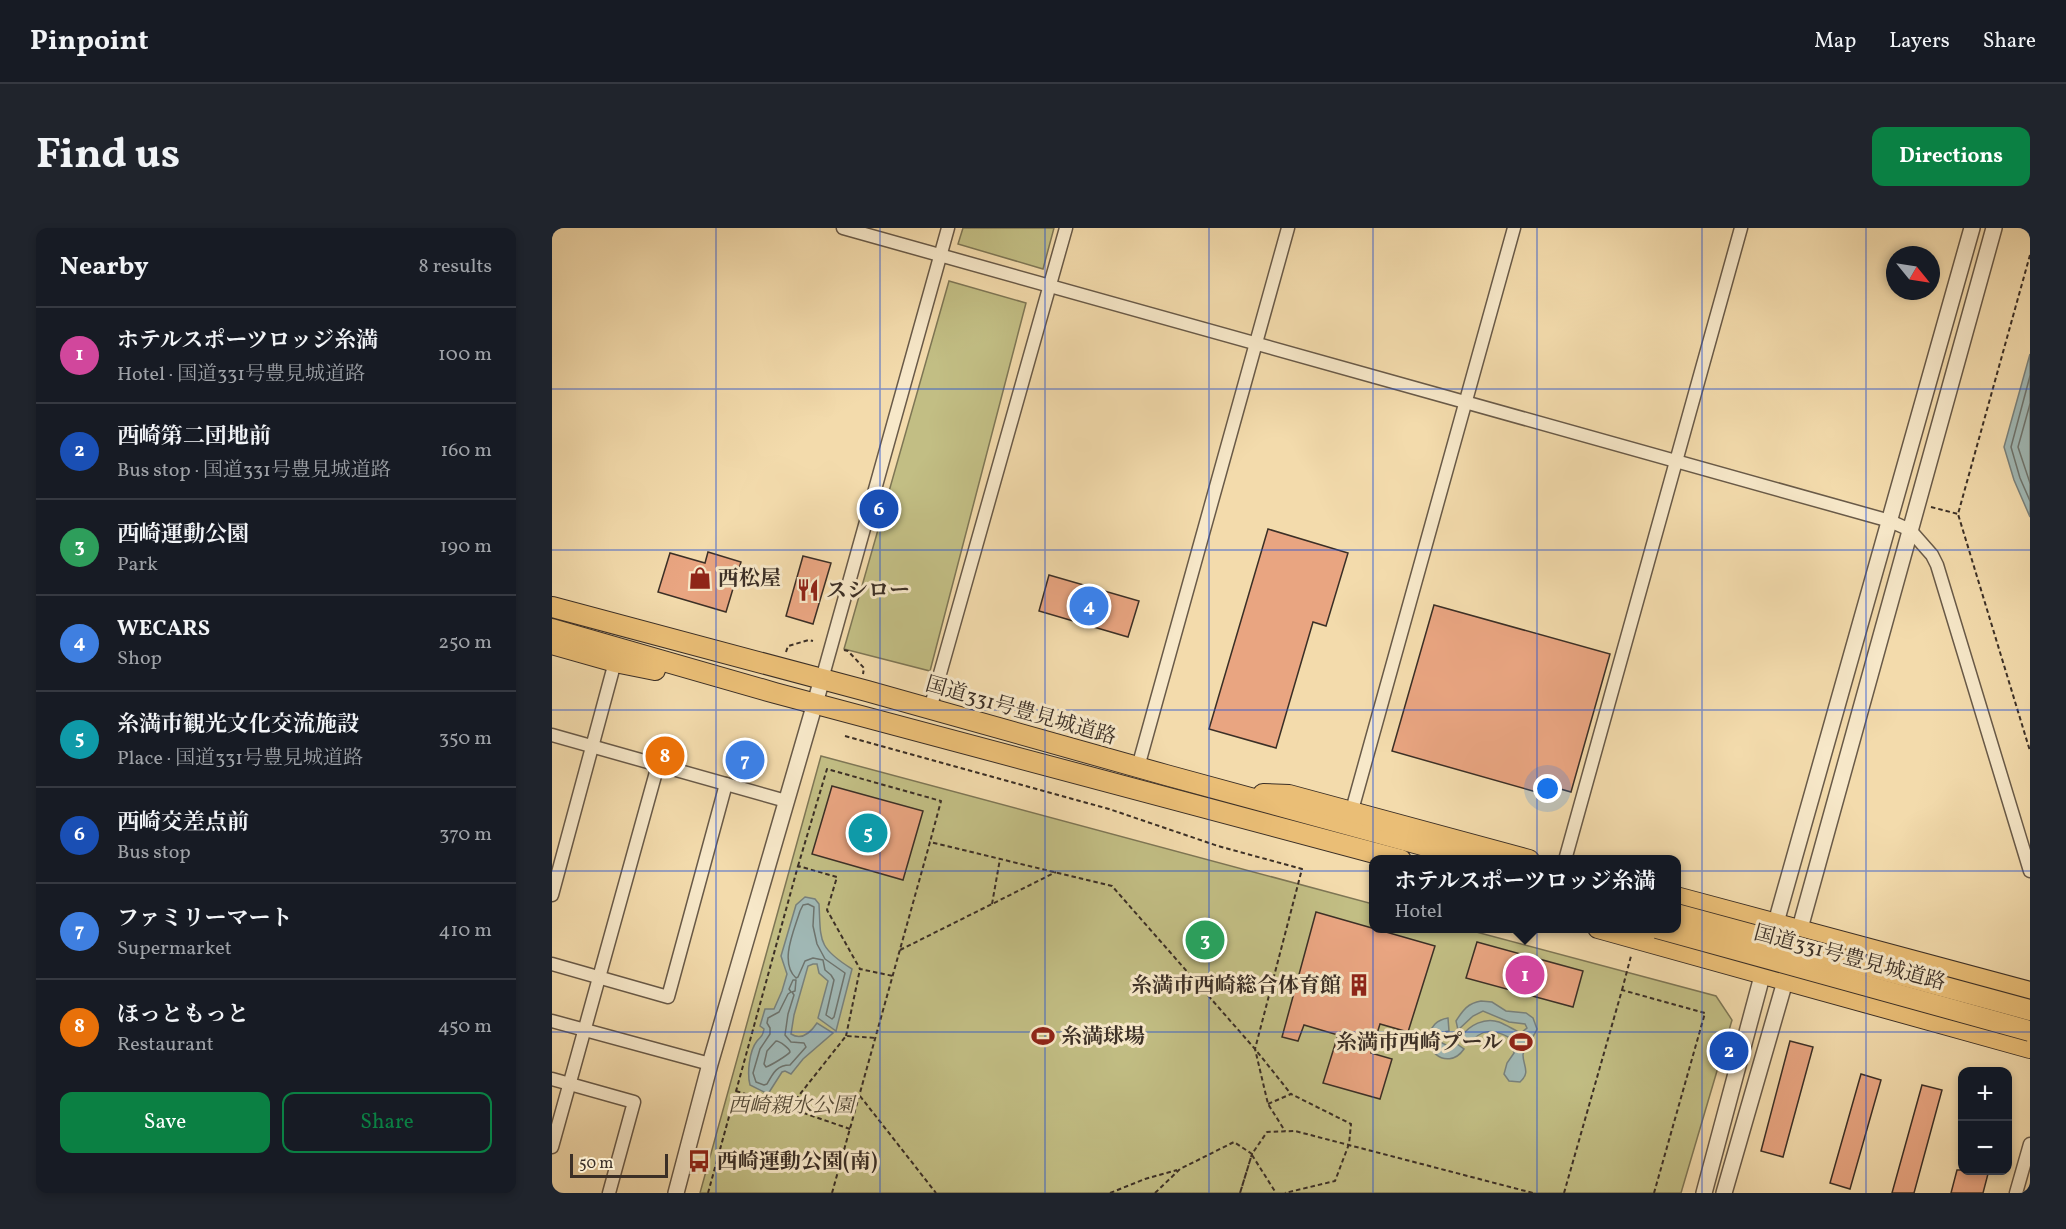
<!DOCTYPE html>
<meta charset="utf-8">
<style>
:root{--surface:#171b24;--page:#20242c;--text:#f1f3f6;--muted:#9ea1a6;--line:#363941;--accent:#0b8043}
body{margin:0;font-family:Vollkorn,"Noto Serif JP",serif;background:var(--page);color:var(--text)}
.controls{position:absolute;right:18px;bottom:18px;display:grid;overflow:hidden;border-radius:12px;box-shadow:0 3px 9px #0003}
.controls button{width:54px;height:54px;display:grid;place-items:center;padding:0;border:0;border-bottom:2px solid var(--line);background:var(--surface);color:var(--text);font:30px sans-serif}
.compass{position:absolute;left:1334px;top:18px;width:54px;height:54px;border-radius:50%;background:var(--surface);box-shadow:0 3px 9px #0003;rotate:120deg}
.scale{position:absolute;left:18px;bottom:15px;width:98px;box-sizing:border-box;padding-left:6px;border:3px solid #3b2f26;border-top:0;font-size:16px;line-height:21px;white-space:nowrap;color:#3b2f26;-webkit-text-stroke:4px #f7e8c9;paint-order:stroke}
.you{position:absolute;left:996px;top:561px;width:21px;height:21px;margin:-15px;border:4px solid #fff;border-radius:50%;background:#1a73e8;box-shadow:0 0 0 9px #1a73e833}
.badge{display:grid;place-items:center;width:39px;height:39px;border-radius:50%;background:var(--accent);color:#fff;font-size:20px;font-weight:700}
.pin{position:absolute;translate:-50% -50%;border:3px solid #fff;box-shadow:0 2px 6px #0006}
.popup{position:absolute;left:817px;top:627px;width:312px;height:78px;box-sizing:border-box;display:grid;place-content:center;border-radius:12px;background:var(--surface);filter:drop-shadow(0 2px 4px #0005);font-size:20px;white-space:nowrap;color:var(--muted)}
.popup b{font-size:22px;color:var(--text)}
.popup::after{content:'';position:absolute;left:50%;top:100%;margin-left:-12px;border:12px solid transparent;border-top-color:var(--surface)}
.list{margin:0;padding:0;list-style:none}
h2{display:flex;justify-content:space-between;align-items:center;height:78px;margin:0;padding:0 24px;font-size:26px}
h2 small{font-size:20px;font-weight:400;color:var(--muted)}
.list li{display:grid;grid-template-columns:39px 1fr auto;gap:18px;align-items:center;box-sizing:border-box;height:96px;padding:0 24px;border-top:2px solid var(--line)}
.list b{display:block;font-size:22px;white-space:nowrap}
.list p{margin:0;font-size:20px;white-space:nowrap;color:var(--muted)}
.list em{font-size:20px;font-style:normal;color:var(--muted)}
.actions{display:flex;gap:12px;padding:18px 24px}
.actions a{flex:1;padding:14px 0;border:2px solid var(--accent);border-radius:12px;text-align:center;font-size:21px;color:var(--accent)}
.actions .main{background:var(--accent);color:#fff}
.map{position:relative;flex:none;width:1478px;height:965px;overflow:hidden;border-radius:12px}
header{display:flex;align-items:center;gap:36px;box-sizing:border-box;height:84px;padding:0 30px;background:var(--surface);border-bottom:2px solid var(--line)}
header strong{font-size:28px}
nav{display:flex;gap:33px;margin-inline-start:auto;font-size:21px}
.intro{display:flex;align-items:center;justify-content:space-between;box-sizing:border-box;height:144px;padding:0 36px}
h1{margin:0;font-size:42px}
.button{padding:15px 27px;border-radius:12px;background:var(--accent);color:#fff;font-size:21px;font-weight:700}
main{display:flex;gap:36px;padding:0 36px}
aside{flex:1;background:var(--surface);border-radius:12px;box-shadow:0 3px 9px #0003}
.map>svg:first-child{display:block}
.green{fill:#c2be84;stroke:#7e7655;stroke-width:1.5}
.water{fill:#a0b8b5;stroke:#78817c;stroke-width:1.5}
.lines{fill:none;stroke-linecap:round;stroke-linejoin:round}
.shore{stroke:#6e746e;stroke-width:1.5}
.building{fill:#e9a581;stroke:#3b2f26;stroke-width:1.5}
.minor-casing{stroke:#695a48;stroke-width:15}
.tertiary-casing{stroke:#695a48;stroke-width:18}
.trunk-casing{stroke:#3b2f26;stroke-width:22}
.path{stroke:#3b2f26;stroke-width:2;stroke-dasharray:4.5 3;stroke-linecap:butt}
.minor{stroke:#f7e8c9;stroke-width:12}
.tertiary{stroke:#f7e8c9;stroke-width:15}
.trunk{stroke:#eabe76;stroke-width:20}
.trunk-bridge-casing{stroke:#3b2f26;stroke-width:22;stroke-linecap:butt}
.trunk-bridge{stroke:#eabe76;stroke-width:20}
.grid{fill:none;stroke:#1d4ed8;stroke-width:1.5;stroke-opacity:0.55}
.labels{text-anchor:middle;stroke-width:6;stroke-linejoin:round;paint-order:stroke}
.poi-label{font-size:21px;font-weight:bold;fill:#3b2f26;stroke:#f7e8c9;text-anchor:start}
.street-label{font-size:21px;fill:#3b2f26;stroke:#f7e8c9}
.park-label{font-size:21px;font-style:italic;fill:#564c39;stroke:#f7e8c9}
</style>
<header>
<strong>Pinpoint</strong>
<nav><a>Map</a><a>Layers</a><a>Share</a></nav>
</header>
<div class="intro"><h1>Find us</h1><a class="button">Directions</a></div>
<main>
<aside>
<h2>Nearby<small>8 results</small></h2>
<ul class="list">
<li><span class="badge" style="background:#d1479c">1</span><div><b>ホテルスポーツロッジ糸満</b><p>Hotel · 国道331号豊見城道路</p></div><em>100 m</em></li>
<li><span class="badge" style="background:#1a4fb4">2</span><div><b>西崎第二団地前</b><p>Bus stop · 国道331号豊見城道路</p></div><em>160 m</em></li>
<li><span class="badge" style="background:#2e9e5b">3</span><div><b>西崎運動公園</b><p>Park</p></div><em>190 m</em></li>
<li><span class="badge" style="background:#3f7fe0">4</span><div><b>WECARS</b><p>Shop</p></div><em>250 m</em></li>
<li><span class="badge" style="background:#0f9aa8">5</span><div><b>糸満市観光文化交流施設</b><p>Place · 国道331号豊見城道路</p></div><em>350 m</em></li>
<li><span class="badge" style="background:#1a4fb4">6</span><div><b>西崎交差点前</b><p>Bus stop</p></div><em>370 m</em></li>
<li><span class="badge" style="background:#3f7fe0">7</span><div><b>ファミリーマート</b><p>Supermarket</p></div><em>410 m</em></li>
<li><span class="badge" style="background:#e8710a">8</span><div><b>ほっともっと</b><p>Restaurant</p></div><em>450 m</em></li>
</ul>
<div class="actions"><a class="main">Save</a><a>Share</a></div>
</aside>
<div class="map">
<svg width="1478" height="965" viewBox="0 0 1478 965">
<rect width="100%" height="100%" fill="#f3dbac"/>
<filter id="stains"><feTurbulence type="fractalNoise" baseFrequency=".00333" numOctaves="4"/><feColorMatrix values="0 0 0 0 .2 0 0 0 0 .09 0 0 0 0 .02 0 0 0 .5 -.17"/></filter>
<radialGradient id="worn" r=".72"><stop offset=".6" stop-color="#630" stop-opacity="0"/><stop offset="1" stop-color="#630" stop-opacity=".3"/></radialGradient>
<g class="green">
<polygon points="411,0 502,0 491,41 406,16"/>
<polygon points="397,53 474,75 378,443 292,421"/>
<polygon points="269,528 821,676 822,700 913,701 1164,768 1180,792 1129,965 148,965"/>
</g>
<g class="water">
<polygon points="1478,126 1478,289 1462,252 1452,219"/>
<path d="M253 669 263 671 267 676C269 713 265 719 300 741L284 803 266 790 276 753 267 745 265 736H261L256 738 242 787 239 806C250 813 259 804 265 795L281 805 251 831 239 846 233 843 230 844 216 866 198 857C195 846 197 823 205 813 209 808 211 809 212 801L208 798 213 781H222L230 763 235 746 229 728 244 677Z"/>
<path d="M929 773 940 774 954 783 974 785 981 790 985 801C982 810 972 817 971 827 971 838 979 844 968 854L957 853 952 846 955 835 962 825 958 810C942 801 929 800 918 816L909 809C917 797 933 789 947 794 955 797 962 802 969 805L975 800 973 796 957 794 931 783 921 788 906 802 904 793C911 782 916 775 929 773Z"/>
<path d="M896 790 897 803 892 804 888 809 890 815 898 819 905 816 912 821C895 846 863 818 883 796 887 792 890 791 896 790Z"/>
</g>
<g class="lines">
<g class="shore">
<polyline points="1478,148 1459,219 1468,250 1478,273"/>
<polyline points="1478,176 1466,219 1478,255"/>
<path d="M256 676 262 679 261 698 265 716 273 731 293 745 282 789 280 791 274 787 282 752 279 747 273 742 271 732 261 730 253 733 246 749 244 750C227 734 242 703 248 683L251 677Z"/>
<path d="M241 752H244L243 763 240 764 242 767 236 786 233 807 239 814 252 815 254 819 238 837C225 837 221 845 215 856L212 857 204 854 201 845 208 821 218 806V800L215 795 216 790 227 784 236 766 239 764 237 761Z"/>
<path d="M224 813C228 813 238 821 238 824 236 827 218 838 214 839L212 836 215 823Z"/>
</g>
</g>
<g class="building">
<polygon points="716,301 796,325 774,398 761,394 724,520 657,501"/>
<polygon points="156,324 189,334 174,384 106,364 118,325 153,335"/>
<polygon points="251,328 279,335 261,396 234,388"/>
<polygon points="497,347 587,373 576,409 487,383"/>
<polygon points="882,377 1058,426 1019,564 998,558 995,567 840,523"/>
<polygon points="187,513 208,519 199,550 179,544"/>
<polygon points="280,558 371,583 351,652 260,626"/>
<polygon points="764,684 883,718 856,804 828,796 819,825 840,831 828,871 771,855 786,807 752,797 746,813 730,809"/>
<polygon points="925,714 1031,743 1021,779 914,750"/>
<polygon points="1238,813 1261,819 1231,929 1209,923"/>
<polygon points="1309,846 1329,852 1298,961 1278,955"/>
<polygon points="1370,857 1390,862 1362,965 1340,965"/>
<polygon points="1405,942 1437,942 1431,965 1399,965"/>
</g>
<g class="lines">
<g class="minor-casing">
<g id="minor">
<polyline points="291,0 1338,293 1358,302 1380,327 1385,337 1478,643"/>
<polyline points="270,451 396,0"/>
<polyline points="378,481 514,0"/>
<polyline points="0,507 234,573"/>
<polyline points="586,539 736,0"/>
<polyline points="800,582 962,0"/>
<polyline points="1013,632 1189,0"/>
<polyline points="0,667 63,434"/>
<polyline points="0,736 116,769 174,556"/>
<polyline points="0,793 158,836"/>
<polyline points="0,851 82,874 57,965"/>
<polyline points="0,919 106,537"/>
<polyline points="1464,965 1478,916"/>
</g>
</g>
<g class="tertiary-casing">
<g id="tertiary">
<polyline points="1221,705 1420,0"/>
<polyline points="1245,711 1442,0"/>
<polyline points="124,965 158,836 270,451"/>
<polyline points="1152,965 1213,737"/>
<polyline points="1172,965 1236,743"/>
</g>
</g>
<g class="trunk-casing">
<g id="trunk">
<polyline points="0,379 315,463 614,547 925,632"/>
<polyline points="0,401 223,465 849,632"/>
<polyline points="0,416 63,434 103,442"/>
<polyline points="711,566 737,567 977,632"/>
<polyline points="1124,669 1478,764"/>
<polyline points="1046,700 1478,820"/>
</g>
</g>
<g class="path">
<polyline points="1478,27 1406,286 1478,523"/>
<polyline points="1379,279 1406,286"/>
<polyline points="292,422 296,423 312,440 311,446"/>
<polyline points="234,424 236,418 257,412 261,413"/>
<polyline points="293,508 557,581 666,618 750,641 703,821 716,876 733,903"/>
<polyline points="246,638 275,541 389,573 378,614"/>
<polyline points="440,676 448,631"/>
<polyline points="348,722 504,644"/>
<polyline points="1070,762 1079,728"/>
<polyline points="294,808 308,741"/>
<polyline points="184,863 237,880"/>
<polyline points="308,868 384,965"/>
<polyline points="716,876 739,866 799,896 797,916 783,953 733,965"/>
<polyline points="298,901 237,880 294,808 324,810"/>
<polyline points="700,927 724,965"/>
<polyline points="156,965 246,638 285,649 275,682 308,741 341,748"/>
<polyline points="280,965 378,614 560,658 703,821 739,866"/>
<polyline points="558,965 593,951 625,942"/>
<polyline points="603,965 628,941 682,914 700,926 715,904 743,903 981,965"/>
<polyline points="688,965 700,926 688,965"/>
<polyline points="1012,965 1070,762 1153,785 1102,965"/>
</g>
<use href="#minor" class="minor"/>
<use href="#tertiary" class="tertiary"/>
<use href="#trunk" class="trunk"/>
<g class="trunk-bridge-casing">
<g id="trunk-bridge">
<polyline points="1124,686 1478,782"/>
<polyline points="1105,700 1478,803"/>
</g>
</g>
<use href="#trunk-bridge" class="trunk-bridge"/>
</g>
<path class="grid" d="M164 0V965M328 0V965M493 0V965M657 0V965M821 0V965M985 0V965M1150 0V965M1314 0V965M0 161H1478M0 322H1478M0 482H1478M0 643H1478M0 804H1478"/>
<defs>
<g id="shop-bare" transform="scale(1.8)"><path d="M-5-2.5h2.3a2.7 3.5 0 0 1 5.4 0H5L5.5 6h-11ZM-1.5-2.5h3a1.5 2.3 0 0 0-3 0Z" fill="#8f2418" stroke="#f7e8c9" stroke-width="2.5" paint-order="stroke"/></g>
<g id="restaurant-bare" transform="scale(1.8)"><path d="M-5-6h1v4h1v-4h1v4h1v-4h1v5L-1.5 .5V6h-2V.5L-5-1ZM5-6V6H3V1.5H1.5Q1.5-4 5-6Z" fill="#8f2418" stroke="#f7e8c9" stroke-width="2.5" paint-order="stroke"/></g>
<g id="building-bare" transform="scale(1.8)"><path d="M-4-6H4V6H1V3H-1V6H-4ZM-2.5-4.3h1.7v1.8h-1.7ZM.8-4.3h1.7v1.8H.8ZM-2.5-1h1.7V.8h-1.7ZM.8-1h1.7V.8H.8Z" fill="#8f2418" stroke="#f7e8c9" stroke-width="2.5" paint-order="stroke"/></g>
<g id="stadium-bare" transform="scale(1.8)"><path d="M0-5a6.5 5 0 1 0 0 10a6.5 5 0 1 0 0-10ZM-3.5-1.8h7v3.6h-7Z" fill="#8f2418" stroke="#f7e8c9" stroke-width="2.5" paint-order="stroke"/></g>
<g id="bus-bare" transform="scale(1.8)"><path d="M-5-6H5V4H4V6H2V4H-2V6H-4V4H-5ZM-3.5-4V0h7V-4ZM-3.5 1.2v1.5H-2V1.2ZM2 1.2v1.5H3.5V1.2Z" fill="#8f2418" stroke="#f7e8c9" stroke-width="2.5" paint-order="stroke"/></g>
</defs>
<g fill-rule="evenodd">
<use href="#shop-bare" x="148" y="350"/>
<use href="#restaurant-bare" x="256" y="362"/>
<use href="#building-bare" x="807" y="757"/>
<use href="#stadium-bare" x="491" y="808"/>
<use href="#stadium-bare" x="969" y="814"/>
<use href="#bus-bare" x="147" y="933"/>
</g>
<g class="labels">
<g class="poi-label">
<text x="166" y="357">西松屋</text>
<text x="274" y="369">スシロー</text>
<text x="789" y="764" text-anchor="end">糸満市西崎総合体育館</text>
<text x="509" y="815">糸満球場</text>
<text x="951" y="821" text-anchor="end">糸満市西崎プール</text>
<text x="165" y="940">西崎運動公園(南)</text>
</g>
<g class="street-label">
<text transform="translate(469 482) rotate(16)" y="7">国道331号豊見城道路</text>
<text transform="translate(1298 729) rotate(15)" y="7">国道331号豊見城道路</text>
</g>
<g class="park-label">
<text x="239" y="884">西崎親水公園</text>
</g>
</g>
<rect width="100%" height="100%" filter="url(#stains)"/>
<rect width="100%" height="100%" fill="url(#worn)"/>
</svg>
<div class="controls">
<button>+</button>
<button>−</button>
</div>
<svg class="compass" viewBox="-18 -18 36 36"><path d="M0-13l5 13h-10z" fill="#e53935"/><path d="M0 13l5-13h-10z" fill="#9ea1a6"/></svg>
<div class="scale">50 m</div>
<div class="you"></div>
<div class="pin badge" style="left:973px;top:747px;background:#d1479c">1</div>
<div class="popup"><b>ホテルスポーツロッジ糸満</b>Hotel</div>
<div class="pin badge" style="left:1177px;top:823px;background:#1a4fb4">2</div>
<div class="pin badge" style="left:653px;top:712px;background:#2e9e5b">3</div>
<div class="pin badge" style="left:537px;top:378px;background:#3f7fe0">4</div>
<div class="pin badge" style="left:316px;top:605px;background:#0f9aa8">5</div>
<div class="pin badge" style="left:327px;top:281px;background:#1a4fb4">6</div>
<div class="pin badge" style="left:193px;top:532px;background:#3f7fe0">7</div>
<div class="pin badge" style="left:113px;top:528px;background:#e8710a">8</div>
</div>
</main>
